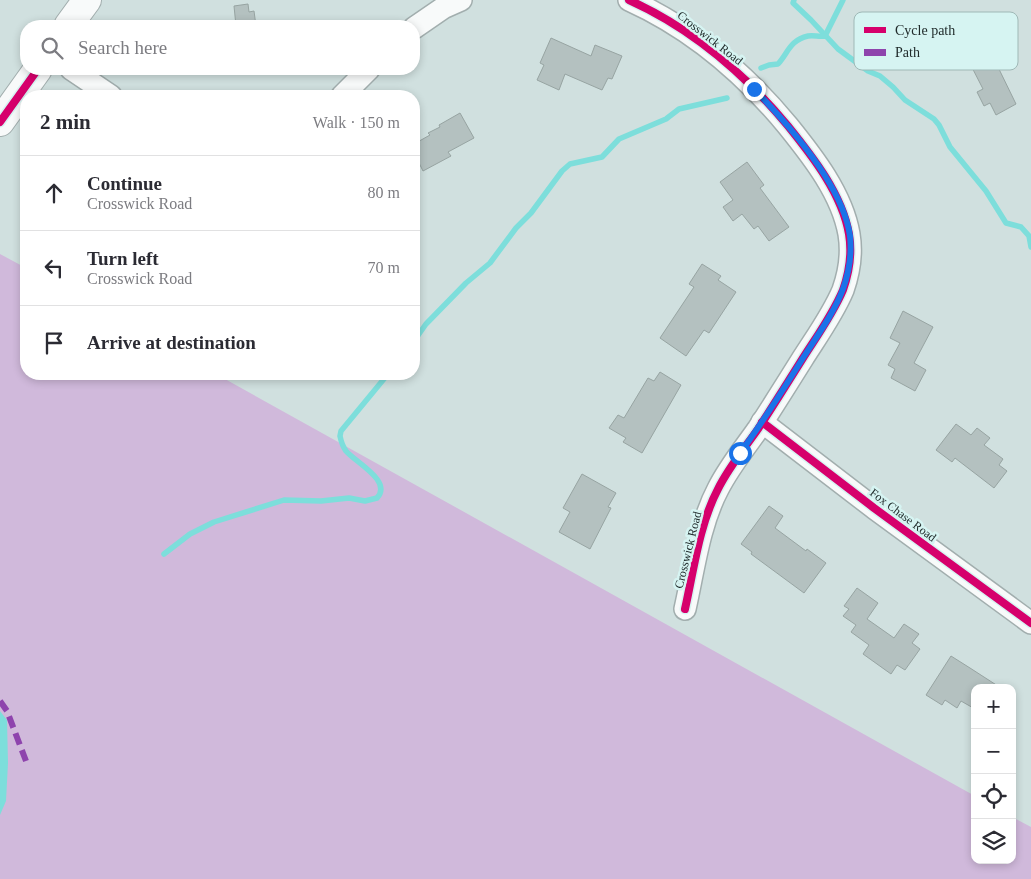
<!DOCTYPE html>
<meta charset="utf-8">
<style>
:root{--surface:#fff;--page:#f2f2f3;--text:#2b2b33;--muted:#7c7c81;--line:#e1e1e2}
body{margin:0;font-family:Georgia,serif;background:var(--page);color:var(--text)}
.controls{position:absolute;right:15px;bottom:15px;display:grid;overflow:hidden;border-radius:10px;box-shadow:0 2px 8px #0003}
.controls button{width:45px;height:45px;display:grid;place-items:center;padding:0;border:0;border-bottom:1px solid var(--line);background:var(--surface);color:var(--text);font:25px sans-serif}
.stop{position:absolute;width:15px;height:15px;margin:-11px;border:4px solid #1a73e8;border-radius:50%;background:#fff}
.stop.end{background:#1a73e8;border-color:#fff;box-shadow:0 1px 5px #0008}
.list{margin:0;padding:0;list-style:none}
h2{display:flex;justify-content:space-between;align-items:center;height:65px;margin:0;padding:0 20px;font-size:21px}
h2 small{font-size:16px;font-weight:400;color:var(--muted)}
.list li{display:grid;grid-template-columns:32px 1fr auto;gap:15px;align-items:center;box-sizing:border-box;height:75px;padding:0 20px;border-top:1px solid var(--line)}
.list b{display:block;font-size:19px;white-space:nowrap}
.list p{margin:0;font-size:16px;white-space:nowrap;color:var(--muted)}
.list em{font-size:16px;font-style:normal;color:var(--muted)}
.icon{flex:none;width:28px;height:28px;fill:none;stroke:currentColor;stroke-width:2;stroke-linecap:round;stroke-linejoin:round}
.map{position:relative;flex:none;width:1031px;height:879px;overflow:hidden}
.search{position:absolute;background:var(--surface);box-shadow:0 2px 8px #0003;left:20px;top:20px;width:400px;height:55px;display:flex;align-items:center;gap:12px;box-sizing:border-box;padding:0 18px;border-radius:20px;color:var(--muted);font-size:19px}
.panel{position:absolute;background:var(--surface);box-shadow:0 2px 8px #0003;left:20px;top:90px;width:400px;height:290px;border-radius:20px}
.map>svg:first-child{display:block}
.green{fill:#d0b9db}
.water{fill:#7ddedb}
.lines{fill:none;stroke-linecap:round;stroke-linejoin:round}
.stream{stroke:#7ddedb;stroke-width:5.5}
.building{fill:#b4c1c0;stroke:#97a4a2}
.street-casing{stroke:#a2aeae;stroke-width:24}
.secondary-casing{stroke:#a2aeae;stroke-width:30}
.street{stroke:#f8fafa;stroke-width:21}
.secondary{stroke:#f8fafa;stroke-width:28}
.quiet{stroke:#8e44ad;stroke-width:6;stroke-dasharray:12 6;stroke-linecap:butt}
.cycleway-casing{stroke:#d6f4f2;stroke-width:11}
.cycleway{stroke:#d6006c;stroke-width:8}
.route{stroke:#1a73e8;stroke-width:6}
.labels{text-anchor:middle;stroke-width:5;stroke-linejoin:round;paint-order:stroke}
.street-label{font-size:12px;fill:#202b2b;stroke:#d6f4f2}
.key{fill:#d6f4f2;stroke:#9fb8b6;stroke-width:1}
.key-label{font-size:14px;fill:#202b2b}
</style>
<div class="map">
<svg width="1031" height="879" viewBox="0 0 1031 879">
<rect width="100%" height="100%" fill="#d0e0df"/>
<polygon class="green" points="0,254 26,268 26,374 216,374 975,796 975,860 1012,860 1012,817 1031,827 1031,879 0,879"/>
<polygon class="water" points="0,711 7,720 8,763 6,801 0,815"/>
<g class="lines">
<g class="stream">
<polyline points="794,0 793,3 811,20 838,49 868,71 880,76 893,87 905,100 934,119 939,125 950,147 986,191 1006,223 1021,227 1029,236 1031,247"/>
<polyline points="825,36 843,0"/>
<path d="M761 68 769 65 778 64C788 53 790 40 808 36 814 35 819 37 825 36"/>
<polyline points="414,341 426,324 466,283 490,263 516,228 531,213 562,171 570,164 602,157 619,139 666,119 679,109 727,98"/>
<path d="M164 554 190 534 214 522 284 500 321 501 349 498 365 501 377 498C393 481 355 462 346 451 343 447 341 441 340 436L341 431 388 374"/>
</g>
</g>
<g class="building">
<polygon points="248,4 249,12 254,11 256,26 236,26 234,6"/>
<polygon points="985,28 1001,60 996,63 1016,104 996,115 990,103 984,106 977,92 983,89 959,42"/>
<polygon points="551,38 591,56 595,45 622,56 612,79 608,78 602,90 565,74 559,90 537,80 544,65 540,63"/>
<polygon points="460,113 474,138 448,152 451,156 423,171 419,163 414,166 414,144 430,135 428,133 440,127 439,125"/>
<polygon points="747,162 764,185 760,188 789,227 769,241 758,226 754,229 742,214 733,221 723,207 733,200 720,182"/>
<polygon points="702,264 721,276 718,280 736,292 709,333 704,330 686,356 660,338 694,287 689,284"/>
<polygon points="903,311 933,327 914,363 926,370 915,391 891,378 895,369 888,365 900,343 890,338"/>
<polygon points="660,372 681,385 642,453 623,442 626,438 609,428 618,415 624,418 648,378 654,381"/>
<polygon points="956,424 971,435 977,428 990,438 984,445 1003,459 999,465 1007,471 994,488 955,458 952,462 936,450"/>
<polygon points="582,474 616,493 608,507 611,508 590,549 559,532 570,512 563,508"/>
<polygon points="769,506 783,516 775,528 806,551 807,549 826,563 804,593 751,554 752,552 741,544"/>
<polygon points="857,588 878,603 867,619 894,638 904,624 919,634 912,643 920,649 905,670 897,665 891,674 863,654 869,645 851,632 856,625 843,616 849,609 844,606"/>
<polygon points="951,656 970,668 1001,688 975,688 975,709 961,701 957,708 945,700 942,705 926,695"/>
</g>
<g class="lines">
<g class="street-casing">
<g id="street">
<path d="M629 0C691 28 745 74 788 126 813 157 842 194 849 234 852 252 849 273 843 290 833 314 817 336 803 358 788 382 773 406 758 429 744 449 729 467 718 489 699 525 694 569 685 609"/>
<polyline points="414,28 443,8 461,0"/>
<polyline points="71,69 111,96"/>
<polyline points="342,96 369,69"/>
<polyline points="762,422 874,508 1031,623"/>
</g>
</g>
<g class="secondary-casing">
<g id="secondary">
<polyline points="68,26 87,0"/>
<polyline points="0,122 38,69"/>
</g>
</g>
<use href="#street" class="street"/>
<use href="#secondary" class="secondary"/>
<polyline class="quiet" points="0,701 7,711 26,761"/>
<g class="cycleway-casing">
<g id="cycleway">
<path d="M629 0C691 28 745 74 788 126 813 157 842 194 849 234 852 252 849 273 843 290 833 314 817 336 803 358 788 382 773 406 758 429 744 449 729 467 718 489 699 525 694 569 685 609"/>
<polyline points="0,122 38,69"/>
<polyline points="762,422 874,508 1031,623"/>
</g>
</g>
<use href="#cycleway" class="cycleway"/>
</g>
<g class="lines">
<path class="route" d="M740 453C763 422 783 390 803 358 817 336 834 313 843 289 849 272 852 254 850 236 843 186 788 124 754 89"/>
</g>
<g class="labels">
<g class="street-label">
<text transform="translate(710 38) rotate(38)" y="4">Crosswick Road</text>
<text transform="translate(903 515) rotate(37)" y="4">Fox Chase Road</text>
<text transform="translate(688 550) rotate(-76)" y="4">Crosswick Road</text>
</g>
</g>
<rect x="854" y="12" width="164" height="58" rx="8" class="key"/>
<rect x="864" y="27" width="22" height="6" fill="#d6006c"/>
<rect x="864" y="49" width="22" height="7" fill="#8e44ad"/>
<g class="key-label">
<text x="895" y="35">Cycle path</text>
<text x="895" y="57">Path</text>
</g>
</svg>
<div class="controls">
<button>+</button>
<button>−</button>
<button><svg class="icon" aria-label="locate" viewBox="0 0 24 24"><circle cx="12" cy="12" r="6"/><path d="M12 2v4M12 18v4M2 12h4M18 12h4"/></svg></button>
<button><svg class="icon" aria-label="layers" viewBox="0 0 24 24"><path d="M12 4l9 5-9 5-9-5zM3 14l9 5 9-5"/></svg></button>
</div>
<div class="stop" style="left:740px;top:453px"></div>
<div class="stop end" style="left:754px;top:89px"></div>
<div class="search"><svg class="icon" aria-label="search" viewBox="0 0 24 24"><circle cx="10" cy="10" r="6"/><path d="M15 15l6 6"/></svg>Search here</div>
<section class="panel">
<h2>2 min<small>Walk · 150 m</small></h2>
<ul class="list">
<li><svg class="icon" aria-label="ahead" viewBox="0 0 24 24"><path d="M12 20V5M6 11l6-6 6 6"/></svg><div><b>Continue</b><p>Crosswick Road</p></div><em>80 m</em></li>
<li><svg class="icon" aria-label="left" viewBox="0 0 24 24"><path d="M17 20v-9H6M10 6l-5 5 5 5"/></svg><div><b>Turn left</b><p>Crosswick Road</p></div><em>70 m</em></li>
<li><svg class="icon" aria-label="arrive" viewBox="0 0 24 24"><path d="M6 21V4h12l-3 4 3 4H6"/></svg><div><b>Arrive at destination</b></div></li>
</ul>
</section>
</div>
